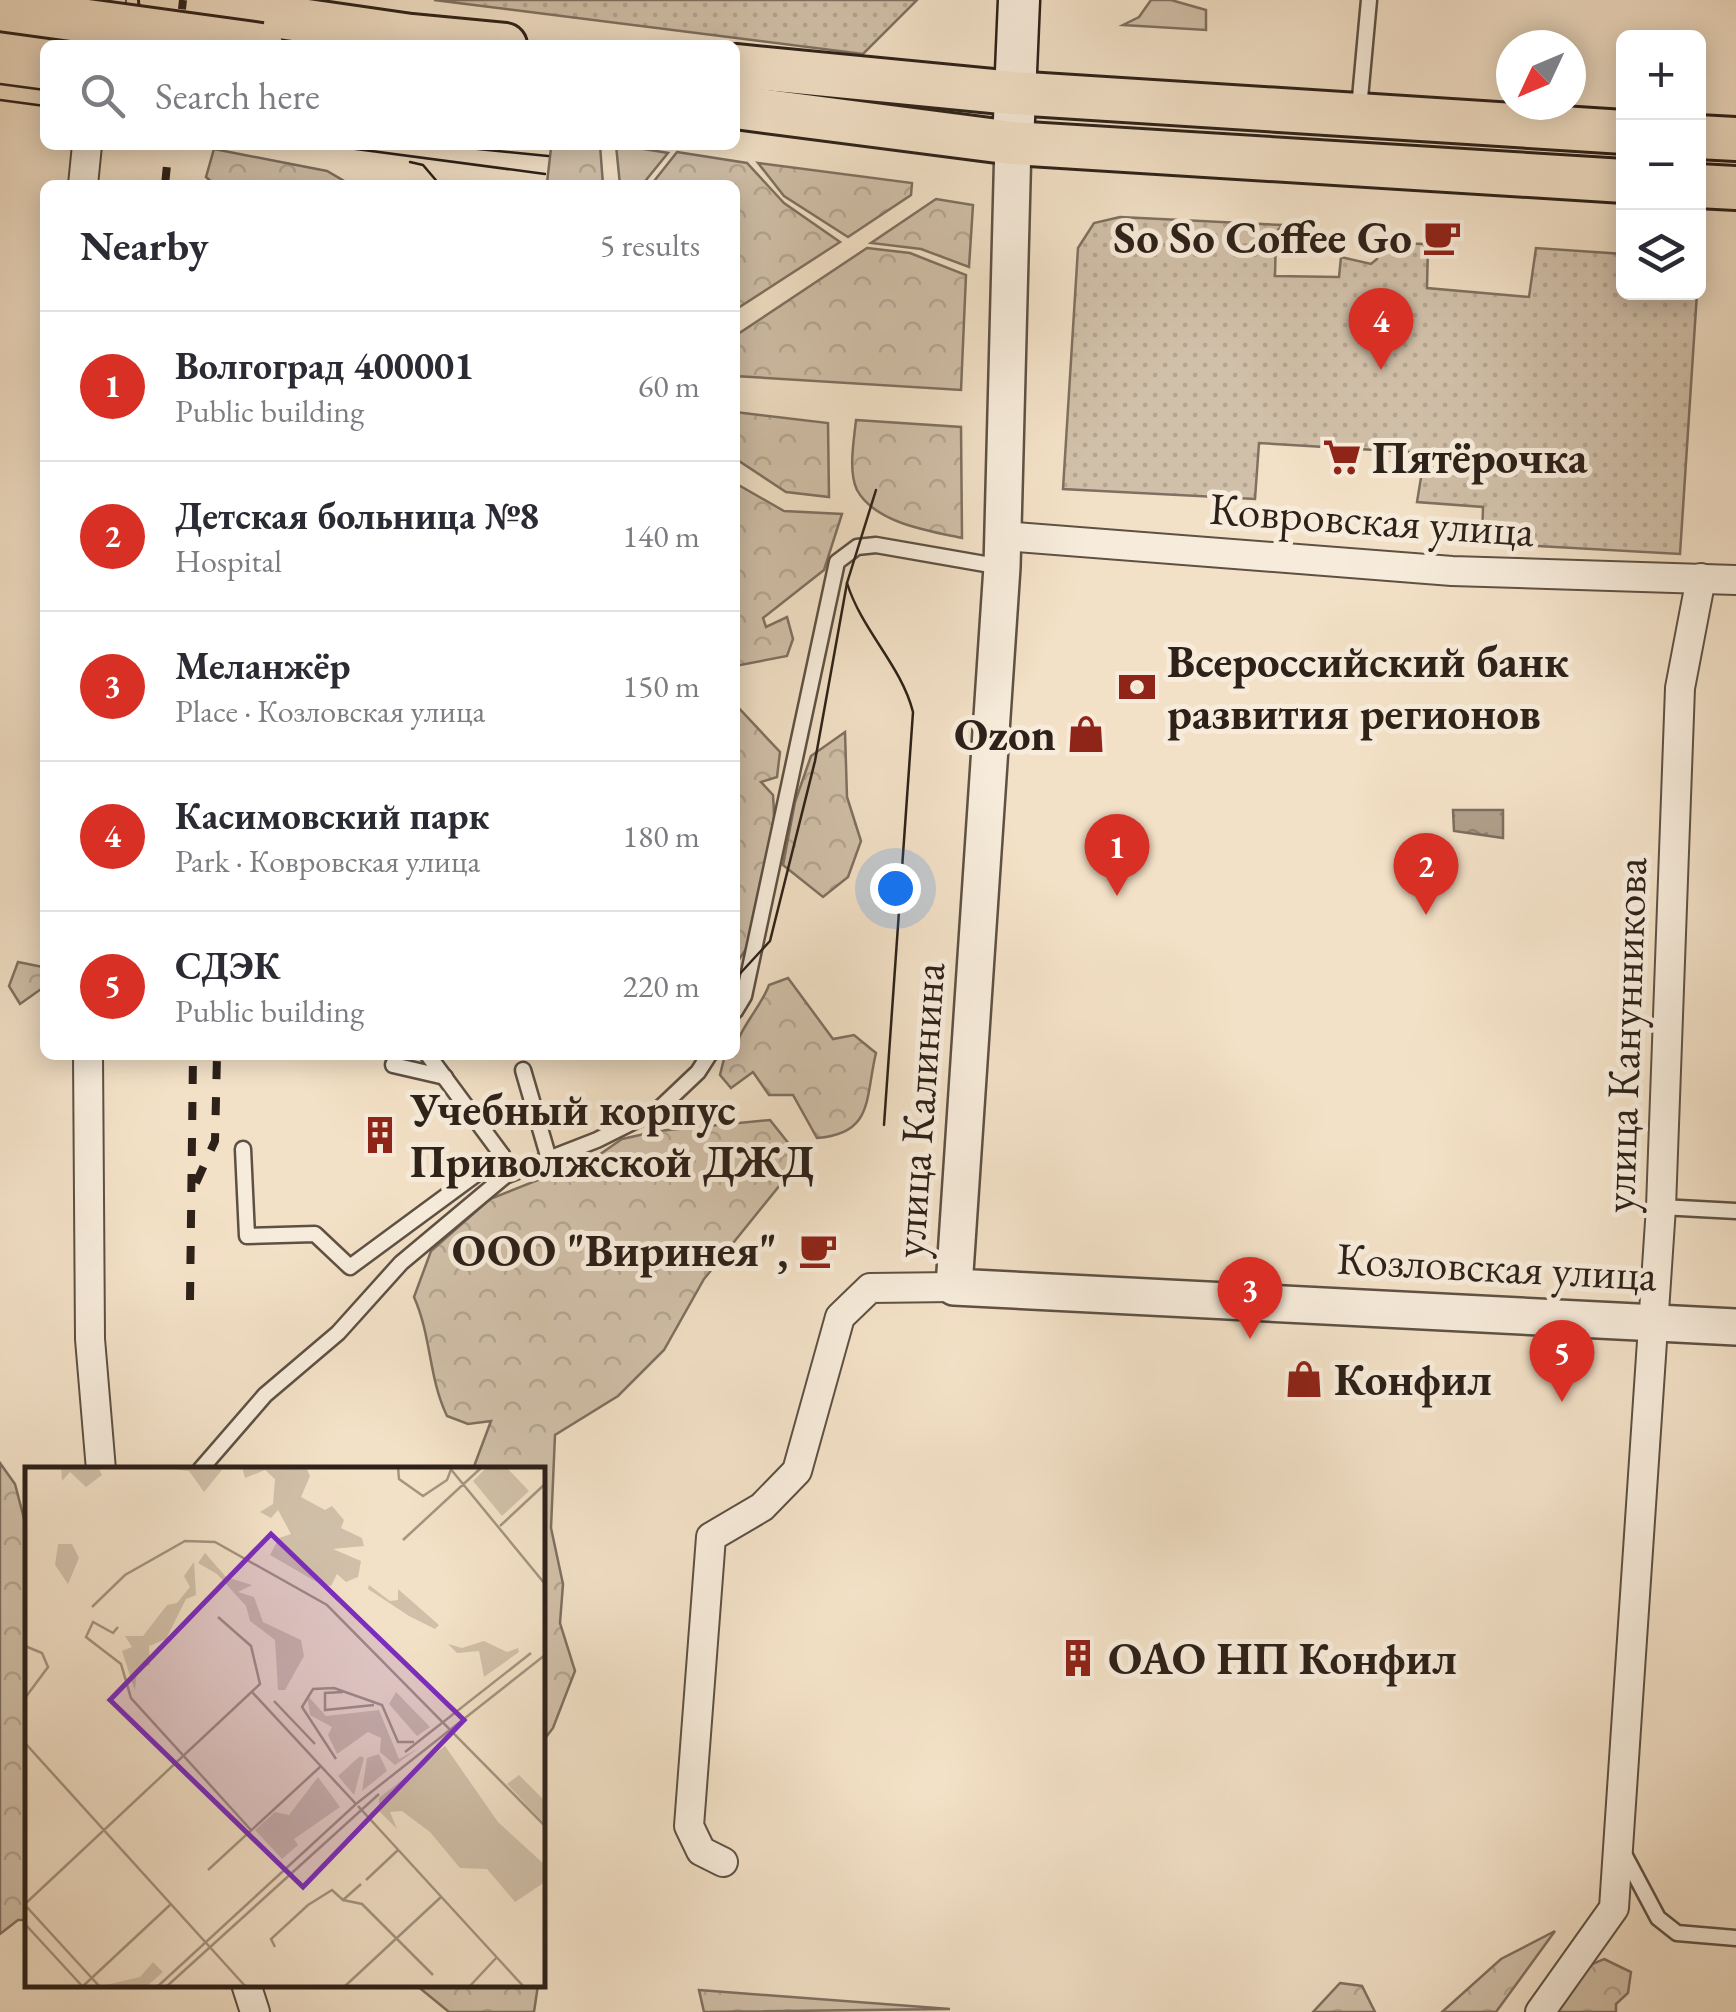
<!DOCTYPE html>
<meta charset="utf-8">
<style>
:root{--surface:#fff;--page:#f7f7f7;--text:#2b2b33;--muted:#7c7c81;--line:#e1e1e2;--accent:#d93025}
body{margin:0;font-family:"EB Garamond",serif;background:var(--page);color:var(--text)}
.controls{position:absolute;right:30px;top:30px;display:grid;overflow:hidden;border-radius:15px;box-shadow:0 5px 25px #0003}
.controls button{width:90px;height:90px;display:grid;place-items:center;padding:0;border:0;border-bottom:2px solid var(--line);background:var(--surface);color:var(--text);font:50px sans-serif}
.compass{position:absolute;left:1496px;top:30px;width:90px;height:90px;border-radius:50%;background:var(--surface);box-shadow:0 5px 25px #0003;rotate:226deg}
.you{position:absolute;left:895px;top:888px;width:35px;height:35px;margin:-25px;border:8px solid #fff;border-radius:50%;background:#1a73e8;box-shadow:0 0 0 15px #1a73e833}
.badge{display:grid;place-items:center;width:65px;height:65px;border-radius:50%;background:var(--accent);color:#fff;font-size:32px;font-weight:700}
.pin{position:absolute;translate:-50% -82px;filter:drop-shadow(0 2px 5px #0008)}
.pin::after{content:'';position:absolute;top:52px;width:35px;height:30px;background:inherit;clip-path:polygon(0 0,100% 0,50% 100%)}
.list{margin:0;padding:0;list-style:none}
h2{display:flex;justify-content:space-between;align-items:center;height:130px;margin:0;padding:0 40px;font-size:42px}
h2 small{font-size:32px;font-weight:400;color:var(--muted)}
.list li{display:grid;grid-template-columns:65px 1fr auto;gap:30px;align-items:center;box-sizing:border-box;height:150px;padding:0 40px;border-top:2px solid var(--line)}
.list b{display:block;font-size:38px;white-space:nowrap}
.list p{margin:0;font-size:32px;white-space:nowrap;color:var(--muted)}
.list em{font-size:32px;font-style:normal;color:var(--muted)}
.icon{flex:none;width:55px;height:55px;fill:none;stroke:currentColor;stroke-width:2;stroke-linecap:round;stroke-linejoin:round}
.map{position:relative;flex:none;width:1736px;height:2012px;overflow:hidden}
.search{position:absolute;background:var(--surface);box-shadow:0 5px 25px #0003;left:40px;top:40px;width:700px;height:110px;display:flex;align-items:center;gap:25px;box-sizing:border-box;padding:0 35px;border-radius:15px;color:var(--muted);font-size:38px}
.panel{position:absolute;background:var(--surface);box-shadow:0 5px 25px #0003;left:40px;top:180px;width:700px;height:880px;border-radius:15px}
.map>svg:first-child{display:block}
.green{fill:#d1c0a9;stroke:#7f7061;stroke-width:2.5}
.forest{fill:url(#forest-crowns);stroke:#7f7061;stroke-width:2.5}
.park{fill:url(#park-dots);stroke:#7f7061;stroke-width:2.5}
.water{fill:url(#water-ripples);stroke:#7c6d5e;stroke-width:2.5}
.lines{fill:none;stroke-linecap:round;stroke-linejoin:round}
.service-casing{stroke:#5e5144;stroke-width:19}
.minor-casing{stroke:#5e5144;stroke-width:32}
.tertiary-casing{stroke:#5e5144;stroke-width:40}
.secondary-casing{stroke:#2d2119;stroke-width:45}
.primary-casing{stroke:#2d2119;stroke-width:48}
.service{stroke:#f7ecdb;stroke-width:14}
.minor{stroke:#f7ecdb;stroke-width:28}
.tertiary{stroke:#f7ecdb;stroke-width:35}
.secondary{stroke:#f7ecdb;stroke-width:40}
.primary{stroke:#f3e1c7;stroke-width:42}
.tram{stroke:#2d2119;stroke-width:2.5}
.rail{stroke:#2d2119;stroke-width:8;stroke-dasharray:18 18;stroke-linecap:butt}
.primary-bridge-casing{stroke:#2d2119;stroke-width:48;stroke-linecap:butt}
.primary-bridge{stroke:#f3e1c7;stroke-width:42}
.labels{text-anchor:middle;stroke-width:10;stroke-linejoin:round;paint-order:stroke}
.poi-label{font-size:45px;font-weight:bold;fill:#2d2119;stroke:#f7ecdb;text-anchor:start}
.street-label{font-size:45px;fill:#2d2119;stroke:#f7ecdb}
.inset-road{fill:none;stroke:#a49481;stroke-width:2.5}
.view{fill:#7b2cbf;fill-opacity:0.15;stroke:#7b2cbf;stroke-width:5}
.inset-edge{fill:none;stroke:#2d2119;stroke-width:5}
</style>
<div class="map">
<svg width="1736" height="2012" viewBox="0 0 1736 2012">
<defs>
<pattern id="forest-crowns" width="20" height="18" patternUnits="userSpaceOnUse" patternTransform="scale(2.5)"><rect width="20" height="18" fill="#d1c0a9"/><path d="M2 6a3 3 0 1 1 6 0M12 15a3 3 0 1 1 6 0" fill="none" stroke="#b4a591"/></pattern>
<pattern id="park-dots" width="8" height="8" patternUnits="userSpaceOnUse" patternTransform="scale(2.5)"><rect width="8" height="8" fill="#d1c0a9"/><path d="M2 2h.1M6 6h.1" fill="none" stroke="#b4a591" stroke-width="1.8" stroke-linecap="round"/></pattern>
<pattern id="water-ripples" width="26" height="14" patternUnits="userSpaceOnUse" patternTransform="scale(2.5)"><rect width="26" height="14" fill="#b0a08c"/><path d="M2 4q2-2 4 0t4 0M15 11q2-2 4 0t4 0" fill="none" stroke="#908272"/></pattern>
</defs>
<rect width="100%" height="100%" fill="#f3e1c7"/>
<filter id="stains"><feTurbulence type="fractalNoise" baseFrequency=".002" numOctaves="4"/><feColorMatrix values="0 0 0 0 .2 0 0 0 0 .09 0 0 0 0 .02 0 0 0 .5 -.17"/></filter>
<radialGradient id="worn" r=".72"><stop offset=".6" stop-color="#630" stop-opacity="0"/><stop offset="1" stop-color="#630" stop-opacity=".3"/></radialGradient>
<g class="green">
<polygon points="1151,0 1171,0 1206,10 1206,30 1123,25 1139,17"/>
<polygon points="616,145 620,145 668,153 642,185 620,185"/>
</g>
<g class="forest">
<polygon points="534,145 600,145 603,185 505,185 547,183 551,148"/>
<polygon points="214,149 327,171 351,185 215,185 206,177"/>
<polygon points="677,152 747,163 784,203 840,242 735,310 735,185 651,185"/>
<polygon points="758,163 912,183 911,195 848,237 784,196"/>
<polygon points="936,199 973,205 969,267 921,249 871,243"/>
<polygon points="867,248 910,253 966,275 961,390 735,376 735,336"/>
<polygon points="735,412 828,423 829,497 786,492 736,459"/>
<path d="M856 420 961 427 962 538C929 531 875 523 857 490 848 471 854 440 856 420Z"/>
<polygon points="735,483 784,511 842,514 824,570 763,618 766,627 787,617 793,639 787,656 735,666"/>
<path d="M735 704 780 752 777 777 761 782 773 795C777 843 767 929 735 964Z"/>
<polygon points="845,732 847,797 861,841 848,877 823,897 783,865 795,802 811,756"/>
<polygon points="18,962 43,967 44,987 20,1004 9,986"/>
<path d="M788 978 833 1039 854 1035 876 1053C865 1098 874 1134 817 1138L793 1095H769L753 1072 731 1088 720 1075 725 1055H735C735 1032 761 1008 769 985Z"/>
<path d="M770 1120 801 1159 704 1279 664 1350 618 1396 555 1435 551 1528 563 1584 560 1623 575 1671 553 1728 543 1741 542 1470 473 1469 491 1421 468 1424 447 1416C428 1376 432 1338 414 1297L431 1251 490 1199 596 1157 622 1139 658 1131Z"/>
<polygon points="0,1463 15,1484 28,1534 27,1920 18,1920 0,1934"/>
<polygon points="1555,1931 1496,2012 1442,2012 1501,1959"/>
<polygon points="1604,1959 1631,1972 1628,1993 1616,2004 1616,2012 1557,2012 1590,1965"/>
<polygon points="1340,1983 1362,1986 1375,2012 1313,2012"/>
<polygon points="416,1985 538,1985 534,2012 449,2012"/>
<polygon points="699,1990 950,2009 704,2012"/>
</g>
<g class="park">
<polygon points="434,0 917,0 863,54"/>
<polygon points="1120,217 1282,225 1276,233 1275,276 1339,277 1341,257 1371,264 1377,259 1377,243 1428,244 1427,288 1529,297 1536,248 1623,254 1624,292 1697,293 1680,554 1482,543 1483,507 1417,502 1425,453 1259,443 1255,499 1063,489 1078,248 1094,223"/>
</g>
<polygon class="water" points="1503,810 1503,838 1454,831 1453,810"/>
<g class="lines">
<g class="service-casing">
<g id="service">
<polyline points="1359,109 1369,0"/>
<polyline points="735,1011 744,996 837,562 857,547 876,545 1002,567"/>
<polyline points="428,1055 502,1155"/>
<polyline points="393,1065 445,1077"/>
<polyline points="523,1070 549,1159"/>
<polyline points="243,1149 247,1236 315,1234 350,1267 502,1155 505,1176"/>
<polyline points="1661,1207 1736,1211"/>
<polyline points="200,1470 265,1395 338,1333 401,1263 505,1176 597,1140 659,1109 698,1072 709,1055"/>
<polyline points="1624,1854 1658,1918 1677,1933 1736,1938"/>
</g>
</g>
<g class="minor-casing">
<g id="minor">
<polyline points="104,45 111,0"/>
<polyline points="83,185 87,145"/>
<polyline points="1004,536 1452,571 1736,580"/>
<polyline points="88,1055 90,1339 101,1470"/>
<polyline points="723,1862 701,1851 689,1826 711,1537 762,1507 797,1471 840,1317 870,1288 954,1287"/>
<polyline points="246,1984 255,2012"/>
<polyline points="1540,2012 1614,1908 1661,1207 1680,688 1701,578"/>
</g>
</g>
<g class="tertiary-casing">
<polyline id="tertiary" points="1013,143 1002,567 954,1287 1736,1327"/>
</g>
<g class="secondary-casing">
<polyline id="secondary" points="1013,143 1019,0"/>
</g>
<g class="primary-casing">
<g id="primary">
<polyline points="161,0 411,36 505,45"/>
<polyline points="735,66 1013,93 1624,132"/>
<polyline points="735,107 1013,143 1624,181"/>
<polyline points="1698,137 1736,139"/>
<polyline points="1698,186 1736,188"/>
</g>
</g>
<use href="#service" class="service"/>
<use href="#minor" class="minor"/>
<use href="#tertiary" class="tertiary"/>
<use href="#secondary" class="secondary"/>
<use href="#primary" class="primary"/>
<g class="tram">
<polyline points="0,84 45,90"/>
<polyline points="0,100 45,106"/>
<polyline points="326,145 545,174"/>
<polyline points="439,145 548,156"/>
<polyline points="410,162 423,165 440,185"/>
<path d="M847 583C862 631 901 665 913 712L884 1125"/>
<polyline points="735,979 770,941 815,761 847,583 876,490"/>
</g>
<g class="rail">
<polyline points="178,45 183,0"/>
<polyline points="165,185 169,145"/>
<polyline points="196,1183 215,1141 217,1055"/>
<polyline points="190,1300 193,1055"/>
</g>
<g class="primary-bridge-casing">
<polyline id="primary-bridge" points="0,9 261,45"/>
</g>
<use href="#primary-bridge" class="primary-bridge"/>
</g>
<defs>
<g id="cafe-bare" transform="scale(3)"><path d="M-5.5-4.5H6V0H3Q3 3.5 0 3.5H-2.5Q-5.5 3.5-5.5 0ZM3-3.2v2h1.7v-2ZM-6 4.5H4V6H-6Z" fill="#8f2418" stroke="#f7ecdb" stroke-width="2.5" paint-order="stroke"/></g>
<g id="supermarket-bare" transform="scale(3)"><path d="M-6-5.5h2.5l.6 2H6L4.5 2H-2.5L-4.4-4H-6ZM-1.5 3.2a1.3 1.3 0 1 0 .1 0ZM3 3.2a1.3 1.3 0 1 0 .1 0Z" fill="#8f2418" stroke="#f7ecdb" stroke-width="2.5" paint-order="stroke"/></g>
<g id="bank-bare" transform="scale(3)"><path d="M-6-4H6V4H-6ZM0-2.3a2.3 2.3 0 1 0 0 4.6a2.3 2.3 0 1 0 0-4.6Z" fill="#8f2418" stroke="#f7ecdb" stroke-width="2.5" paint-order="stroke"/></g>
<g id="shop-bare" transform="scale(3)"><path d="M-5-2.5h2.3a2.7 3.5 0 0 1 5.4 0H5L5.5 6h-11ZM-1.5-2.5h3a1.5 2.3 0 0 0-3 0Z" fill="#8f2418" stroke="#f7ecdb" stroke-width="2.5" paint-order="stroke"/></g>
<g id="building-bare" transform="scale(3)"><path d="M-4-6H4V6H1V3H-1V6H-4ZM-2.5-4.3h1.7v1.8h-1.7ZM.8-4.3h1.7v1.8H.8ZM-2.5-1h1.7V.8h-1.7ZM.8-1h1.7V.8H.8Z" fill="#8f2418" stroke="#f7ecdb" stroke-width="2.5" paint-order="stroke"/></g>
</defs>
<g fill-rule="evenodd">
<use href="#cafe-bare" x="1442" y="237"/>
<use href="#supermarket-bare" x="1342" y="457"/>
<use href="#bank-bare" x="1137" y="687"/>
<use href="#shop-bare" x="1086" y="734"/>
<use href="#building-bare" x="380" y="1135"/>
<use href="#cafe-bare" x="818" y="1250"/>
<use href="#shop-bare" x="1304" y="1379"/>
<use href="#building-bare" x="1078" y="1658"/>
</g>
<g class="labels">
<g class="poi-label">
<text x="1412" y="253" text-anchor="end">So So Coffee Go</text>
<text x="1372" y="473">Пятёрочка</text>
<text x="1167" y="677">Всероссийский банк<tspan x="1167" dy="52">развития регионов</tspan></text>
<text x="1056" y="750" text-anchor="end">Ozon</text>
<text x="410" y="1125">Учебный корпус<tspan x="410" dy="52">Приволжской ДЖД</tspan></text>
<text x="788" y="1266" text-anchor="end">ООО "Виринея",</text>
<text x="1334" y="1395">Конфил</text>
<text x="1108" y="1674">ОАО НП Конфил</text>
</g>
<g class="street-label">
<text transform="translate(1372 519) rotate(4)" y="16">Ковровская улица</text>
<text transform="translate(1624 1035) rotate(-88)" y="16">улица Канунникова</text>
<text transform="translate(918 1110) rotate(-86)" y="16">улица Калинина</text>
<text transform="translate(1497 1266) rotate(3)" y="16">Козловская улица</text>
</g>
</g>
<g transform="translate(25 1467)">
<rect width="520" height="520" fill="#f3e1c7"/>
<path d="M494 308 520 334V357L482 317Z" fill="#d1c0a9"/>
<path d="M36 0H73L77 8 61 20 45 5 37 14ZM217 0H281L285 9 276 30 300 43 307 39 319 53 316 61 337 71 339 79 308 82 336 94 333 110 321 115 312 107 306 119 295 117 245 88 254 71 266 67 253 43 246 51 235 45 248 37 250 12 240 3 220 11ZM147 2 196 0 197 3 179 25 164 4ZM180 86 201 110 227 118 213 125 229 130 238 155 276 173 279 189 260 223H253L250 173 225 154 221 139 192 107 173 96ZM169 95 171 128 161 132 141 172 124 179 125 198 112 202 110 224 97 184 107 180 100 169H118L142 138 152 136 165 120 159 109ZM344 118 365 134 373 133V122L414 158 410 162 384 149 343 122ZM459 174 482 185 493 181 494 185 459 210 454 184 432 186 423 177 437 181ZM371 225 405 260 392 269 364 237ZM282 228 301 249 354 243 374 292 394 281 370 298 355 285 356 271 343 265 312 287 303 268 307 260 285 248ZM354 287 362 304 337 324 342 291ZM335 289 339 291 329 328 313 309Z" fill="#d1c0a9"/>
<path d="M33 77H47L54 91 43 117 30 98Z" fill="#d1c0a9"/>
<path d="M462 0H481L504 24 477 49 448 14ZM420 279 473 355 520 398V415L490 435 462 402 435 401 405 365 377 344 365 345 372 362 354 344V331ZM293 310 315 340 269 372 273 378 257 392 230 363 250 345 264 348ZM128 495 138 505 121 520 81 518 115 510Z" fill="#d1c0a9"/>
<path class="inset-road" d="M373 0 374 12 398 29 422 13 427 0M424 0 520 117M475 59 520 17M378 73 457 0M67 140 100 108 160 74 190 75 302 138 520 359M93 160 88 166 68 155 61 170 96 197 106 231 226 363M0 179 17 186 23 200 0 231M227 225 331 337M318 225 300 226V243L349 238M249 234 290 277M0 276 221 520M380 285 506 186M311 292 277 240 288 222 309 221 357 238 373 275H389M333 339 499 520M183 403 295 300M341 413 373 383M318 433 337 437 408 508M0 437 235 217 226 179 193 150M0 438 75 520M0 457 58 520M250 480 246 472 283 438 307 423 318 433 336 417M57 520 146 437M132 520 331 337 520 188M141 520 354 327M319 520 416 430M444 520 472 490"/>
<path class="view" d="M246 67 439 253 278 420 85 233Z"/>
<rect width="520" height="520" class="inset-edge"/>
</g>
<rect width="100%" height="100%" filter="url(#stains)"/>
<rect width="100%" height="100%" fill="url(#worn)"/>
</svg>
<div class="controls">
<button>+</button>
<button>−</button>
<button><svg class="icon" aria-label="layers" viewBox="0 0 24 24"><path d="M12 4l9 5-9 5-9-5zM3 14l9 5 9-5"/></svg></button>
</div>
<svg class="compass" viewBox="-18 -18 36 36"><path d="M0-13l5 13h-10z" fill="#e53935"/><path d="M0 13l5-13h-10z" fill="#7c7c81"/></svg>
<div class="you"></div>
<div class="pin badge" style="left:1117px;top:896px">1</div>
<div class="pin badge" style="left:1426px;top:915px">2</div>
<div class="pin badge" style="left:1250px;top:1339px">3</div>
<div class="pin badge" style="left:1381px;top:370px">4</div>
<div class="pin badge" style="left:1562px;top:1402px">5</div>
<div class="search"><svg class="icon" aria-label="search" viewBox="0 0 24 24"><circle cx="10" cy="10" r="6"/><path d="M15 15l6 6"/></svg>Search here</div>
<section class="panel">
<h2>Nearby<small>5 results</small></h2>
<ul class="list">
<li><span class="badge">1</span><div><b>Волгоград 400001</b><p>Public building</p></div><em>60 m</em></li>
<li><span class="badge">2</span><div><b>Детская больница №8</b><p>Hospital</p></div><em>140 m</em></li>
<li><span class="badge">3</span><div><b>Меланжёр</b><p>Place · Козловская улица</p></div><em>150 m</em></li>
<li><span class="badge">4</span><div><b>Касимовский парк</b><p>Park · Ковровская улица</p></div><em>180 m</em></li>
<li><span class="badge">5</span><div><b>СДЭК</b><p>Public building</p></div><em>220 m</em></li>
</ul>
</section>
</div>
